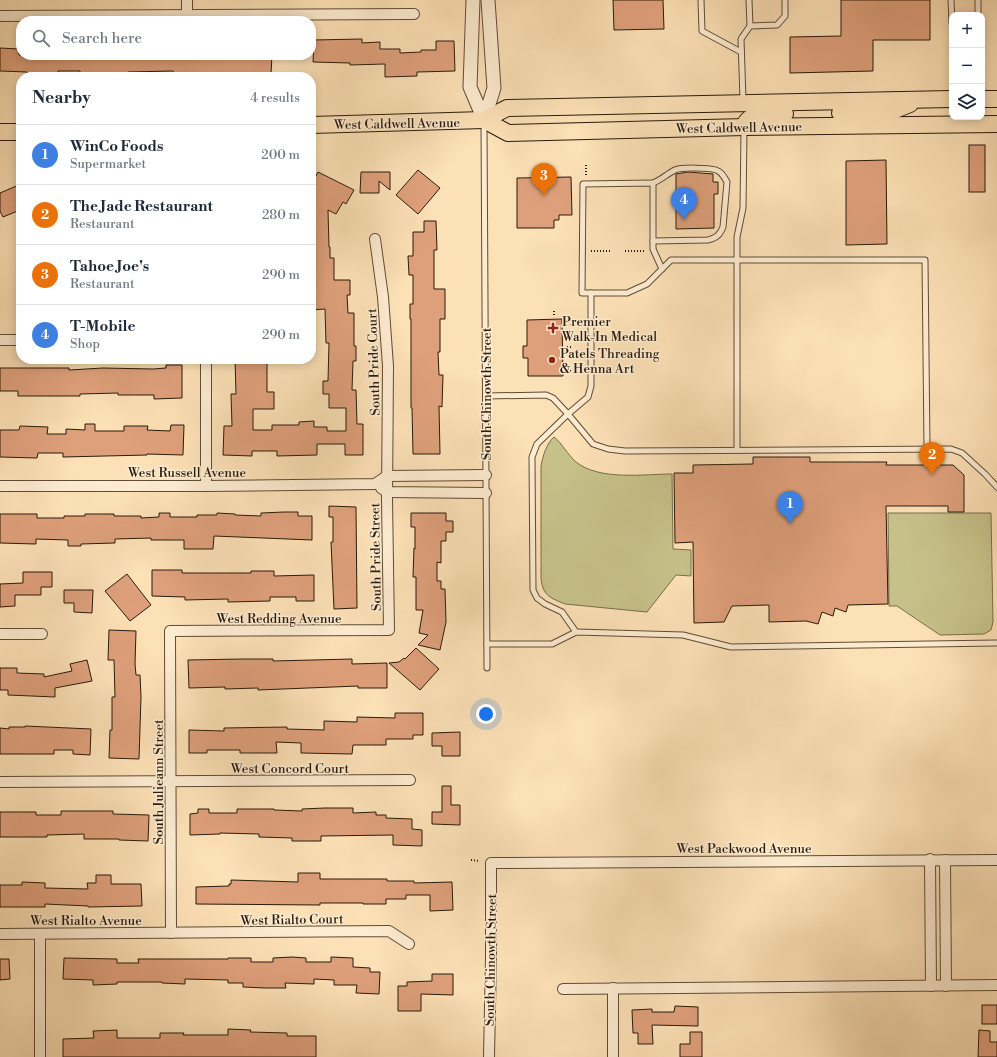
<!DOCTYPE html>
<meta charset="utf-8">
<style>
:root{--surface:#fff;--page:#f6f6f7;--text:#1f2937;--muted:#747a83;--line:#e0e1e3;--accent:#db2777}
body{margin:0;font-family:"Libre Bodoni",serif;background:var(--page);color:var(--text)}
.controls{position:absolute;right:12px;top:12px;display:grid;overflow:hidden;border-radius:8px;box-shadow:0 2px 10px #0003}
.controls button{width:36px;height:36px;display:grid;place-items:center;padding:0;border:0;border-bottom:1px solid var(--line);background:var(--surface);color:var(--text);font:20px sans-serif}
.you{position:absolute;left:486px;top:714px;width:14px;height:14px;margin:-10px;border:3px solid #fff;border-radius:50%;background:#1a73e8;box-shadow:0 0 0 6px #1a73e833}
.badge{display:grid;place-items:center;width:26px;height:26px;border-radius:50%;background:var(--accent);color:#fff;font-size:13px;font-weight:700}
.pin{position:absolute;translate:-50% -33px;filter:drop-shadow(0 1px 2px #0008)}
.pin::after{content:'';position:absolute;top:21px;width:14px;height:12px;background:inherit;clip-path:polygon(0 0,100% 0,50% 100%)}
.list{margin:0;padding:0;list-style:none}
h2{display:flex;justify-content:space-between;align-items:center;height:52px;margin:0;padding:0 16px;font-size:17px}
h2 small{font-size:13px;font-weight:400;color:var(--muted)}
.list li{display:grid;grid-template-columns:26px 1fr auto;gap:12px;align-items:center;box-sizing:border-box;height:60px;padding:0 16px;border-top:1px solid var(--line)}
.list b{display:block;font-size:15px;white-space:nowrap}
.list p{margin:0;font-size:13px;white-space:nowrap;color:var(--muted)}
.list em{font-size:13px;font-style:normal;color:var(--muted)}
.icon{flex:none;width:22px;height:22px;fill:none;stroke:currentColor;stroke-width:2;stroke-linecap:round;stroke-linejoin:round}
.map{position:relative;flex:none;width:997px;height:1057px;overflow:hidden}
.search{position:absolute;background:var(--surface);box-shadow:0 2px 10px #0003;left:16px;top:16px;width:300px;height:44px;display:flex;align-items:center;gap:10px;box-sizing:border-box;padding:0 14px;border-radius:16px;color:var(--muted);font-size:15px}
.panel{position:absolute;background:var(--surface);box-shadow:0 2px 10px #0003;left:16px;top:72px;width:300px;height:292px;border-radius:16px}
.map>svg:first-child{display:block}
.green{fill:#c6c089;stroke:#786e4a}
.building{fill:#dea07b;stroke:#291b0c}
.lines{fill:none;stroke-linecap:round;stroke-linejoin:round}
.service-casing{stroke:#5e4c36;stroke-width:7}
.minor-casing{stroke:#5e4c36;stroke-width:12}
.tertiary-casing{stroke:#5e4c36;stroke-width:15}
.primary-casing{stroke:#291b0c;stroke-width:18}
.path{stroke:#291b0c;stroke-width:2;stroke-dasharray:1 2;stroke-linecap:butt}
.service{stroke:#fdebd0;stroke-width:5}
.minor{stroke:#fdebd0;stroke-width:10}
.tertiary{stroke:#fdebd0;stroke-width:13}
.primary{stroke:#fce0b6;stroke-width:16}
.poi-dot{fill:#8f2418;stroke:#fdebd0;stroke-width:1.5}
.labels{text-anchor:middle;stroke-width:3;stroke-linejoin:round;paint-order:stroke}
.street-label{font-size:13px;fill:#291b0c;stroke:#fdebd0}
.poi-label{font-size:13px;fill:#291b0c;stroke:#fdebd0;text-anchor:start}
</style>
<div class="map">
<svg width="997" height="1057" viewBox="0 0 997 1057">
<rect width="100%" height="100%" fill="#fce0b6"/>
<filter id="stains"><feTurbulence type="fractalNoise" baseFrequency=".005" numOctaves="4"/><feColorMatrix values="0 0 0 0 .2 0 0 0 0 .09 0 0 0 0 .02 0 0 0 .5 -.17"/></filter>
<radialGradient id="worn" r=".72"><stop offset=".6" stop-color="#630" stop-opacity="0"/><stop offset="1" stop-color="#630" stop-opacity=".3"/></radialGradient>
<g class="green">
<path d="M554 437C561 442 568 455 576 462 600 481 644 474 672 474L673 549 691 550V576L676 575 647 612 565 604C550 598 542 595 541 577V466C543 456 546 444 554 437Z"/>
<polygon points="888,513 991,513 993,622 991,630 984,634 940,635 897,606 889,606"/>
</g>
<g class="building">
<polygon points="613,0 663,0 664,29 614,30"/>
<polygon points="841,0 930,0 930,40 873,40 873,71 790,73 790,37 841,36"/>
<polygon points="362,39 362,43 380,42 380,49 400,49 400,53 421,52 421,50 436,50 436,41 454,41 455,71 417,72 417,76 385,77 385,64 350,65 350,63 313,62 314,40"/>
<polygon points="0,48 19,49 19,55 272,55 271,74 203,73 203,76 173,76 173,71 128,72 128,76 94,75 94,77 80,77 80,71 58,71 58,75 27,76 27,72 0,71"/>
<rect x="969" y="145" width="16" height="47"/>
<polygon points="886,160 887,244 846,245 846,161"/>
<polygon points="418,170 440,188 418,214 396,195"/>
<polygon points="318,172 354,190 346,204 343,202 336,214 328,210 329,247 330,247 330,258 334,258 334,280 350,280 350,295 347,295 348,313 354,313 354,346 356,346 356,361 353,361 352,390 356,390 357,424 363,424 363,455 345,455 345,444 317,444 317,455 277,456 277,451 252,451 252,456 223,455 224,426 232,426 231,394 236,394 235,359 267,359 267,392 274,392 274,409 253,409 253,430 272,430 272,425 299,425 299,422 314,421 314,427 327,427 327,431 346,431 346,408 329,408 329,394 323,394 323,381 328,381 329,343 326,343 325,309 311,310 311,185"/>
<polygon points="361,172 390,172 390,190 379,181 379,193 360,193"/>
<polygon points="688,172 713,174 713,182 718,182 718,194 714,194 714,228 676,229 676,174"/>
<polygon points="571,177 572,215 559,215 559,220 554,220 554,228 517,228 517,178"/>
<polygon points="21,184 21,199 16,201 20,210 3,217 0,211 0,193"/>
<polygon points="424,221 436,221 437,250 434,250 434,289 445,289 445,319 440,319 440,352 438,352 439,375 443,375 442,407 439,406 440,454 413,454 412,408 411,408 411,319 410,319 410,304 413,304 413,275 409,275 408,256 413,256 413,232 424,232"/>
<polygon points="562,319 563,376 528,376 528,358 523,358 523,346 527,346 527,320"/>
<polygon points="166,365 182,365 182,398 154,399 154,395 118,395 118,393 80,394 80,396 18,396 18,391 0,391 0,368 69,368 69,370 103,368 153,369 166,368"/>
<polygon points="85,424 95,424 95,431 124,431 124,426 148,426 147,430 170,431 171,425 184,425 183,455 147,454 147,455 63,457 63,453 38,453 37,458 0,457 0,430 19,430 20,426 48,427 47,434 66,434 66,429 85,430"/>
<polygon points="753,457 810,457 810,462 887,462 886,465 953,465 964,475 964,512 948,512 948,506 886,506 888,604 848,605 846,612 835,608 833,616 822,612 818,624 806,621 769,622 769,605 732,606 724,622 694,623 693,542 675,543 674,473 693,473 693,465 753,464"/>
<polygon points="329,506 356,507 357,608 334,609 331,542 333,542 333,517 329,517"/>
<polygon points="284,512 298,512 298,516 312,516 312,540 214,536 213,549 184,549 184,540 151,540 151,538 115,539 115,543 81,544 81,546 68,546 68,540 36,539 36,544 0,543 0,514 37,514 37,518 64,518 64,516 85,516 85,514 114,514 114,516 141,516 141,518 159,517 159,513 170,513 170,517 197,517 197,515 217,515 217,513 235,514 235,515 261,516 261,513"/>
<polygon points="411,513 446,513 446,521 453,521 453,532 446,532 446,541 441,541 441,563 437,562 437,581 441,581 441,589 445,589 446,622 440,650 418,645 428,635 419,633 423,610 416,610 416,577 413,577 414,548 415,549 415,527 411,527"/>
<polygon points="152,570 182,570 182,573 251,573 251,571 274,571 274,576 314,575 314,601 296,601 296,597 270,597 270,601 228,602 228,599 185,600 185,597 152,596"/>
<polygon points="23,572 52,572 52,587 41,587 41,595 15,595 15,606 0,607 0,584 23,583"/>
<polygon points="127,574 151,605 130,621 105,591"/>
<polygon points="64,590 93,590 92,613 74,612 74,603 64,603"/>
<polygon points="109,630 136,631 135,664 136,675 140,675 141,697 139,759 109,758 110,730 112,730 112,697 115,697 114,660 108,660"/>
<polygon points="416,648 439,669 420,690 389,663 399,662 404,658 405,659"/>
<polygon points="243,659 273,659 273,661 352,659 352,664 387,663 387,688 358,688 358,686 258,690 258,688 225,689 225,687 189,688 188,660"/>
<polygon points="87,660 92,681 55,688 55,697 8,695 8,690 0,690 0,668 17,668 17,673 44,674 44,677 72,671 70,664"/>
<polygon points="395,713 423,713 423,735 413,735 413,739 386,739 386,745 353,745 352,754 301,753 301,743 276,742 277,753 240,753 240,750 207,750 207,753 189,753 189,730 224,731 224,728 287,727 287,729 324,730 324,721 357,722 357,717 395,718"/>
<polygon points="25,726 91,729 90,755 73,754 73,750 54,750 54,754 0,754 0,728 9,729 9,727 25,727"/>
<polygon points="460,732 460,756 442,756 442,746 432,746 432,733"/>
<polygon points="442,786 451,786 451,805 460,805 460,825 432,824 432,812 442,812"/>
<polygon points="325,808 353,808 353,813 376,812 376,815 386,815 386,818 412,819 412,829 422,830 422,846 393,845 393,835 321,836 321,841 292,841 292,838 259,837 259,834 220,833 220,834 190,835 190,814 198,813 198,809 209,809 209,813 237,813 237,809 274,809 274,810 302,811 302,809"/>
<polygon points="61,811 113,811 113,814 149,815 148,841 119,840 119,839 84,839 84,834 47,835 47,837 0,837 0,812 36,812 36,815 61,815"/>
<polygon points="298,873 320,873 320,879 387,879 387,881 414,881 414,883 452,882 453,910 430,911 430,895 406,895 406,899 386,899 386,904 363,904 363,903 320,903 320,905 196,904 196,887 229,886 229,884 231,884 231,880 298,882"/>
<polygon points="96,875 111,875 111,884 141,884 142,906 88,907 88,906 45,904 45,907 0,907 0,885 22,885 22,882 45,883 45,888 88,889 87,883 96,883"/>
<polygon points="292,957 306,958 306,962 331,962 331,957 353,958 353,967 370,968 370,972 380,972 379,994 356,993 357,985 334,985 334,980 314,979 314,984 285,983 286,988 265,988 243,987 243,983 228,983 228,980 185,979 185,984 162,983 162,982 117,982 117,984 93,985 93,980 63,979 64,958 117,959 117,963 139,963 138,959 228,959 228,958 251,958 251,962 273,962 273,958"/>
<polygon points="0,959 9,959 10,979 0,980"/>
<polygon points="432,974 453,974 453,995 421,994 421,1011 398,1011 398,986 407,986 407,982 432,981"/>
<rect x="982" y="1005" width="15" height="19"/>
<polygon points="675,1006 698,1007 698,1026 652,1025 653,1044 638,1044 638,1033 633,1033 632,1010 652,1009 652,1012 674,1012"/>
<polygon points="228,1029 251,1030 250,1032 287,1033 287,1036 316,1036 316,1057 63,1057 63,1039 94,1038 93,1031 117,1030 117,1038 160,1038 160,1033 184,1033 183,1035 228,1035"/>
<polygon points="979,1030 990,1031 990,1042 997,1042 997,1057 978,1057"/>
<polygon points="690,1032 702,1032 702,1057 680,1057 680,1044 690,1044"/>
</g>
<g class="lines">
<g class="service-casing">
<g id="service">
<polyline points="701,0 702,31 741,52"/>
<polyline points="951,0 952,23"/>
<polyline points="978,0 978,15"/>
<polyline points="750,26 777,25 785,16 785,0"/>
<polyline points="743,100 741,39 750,26 749,0"/>
<polyline points="484,123 487,668"/>
<path d="M653 241 708 240C716 238 720 235 723 227L727 182C724 177 722 172 716 170 709 168 681 167 675 170 667 174 661 180 653 183"/>
<polyline points="591,293 627,293 647,284 662,269"/>
<polyline points="486,396 546,395 553,398 568,414 588,397 591,386 591,293 582,293 583,184 653,183 653,249 662,269 671,260 925,260 927,448"/>
<polyline points="737,450 737,237 743,208 744,130"/>
<polyline points="576,632 562,612 545,604 537,598 533,590 532,457 537,444 568,414 593,444 608,449 625,451 951,449 962,453 985,474 997,487"/>
<polyline points="487,644 552,644 576,632 683,635 731,647 997,643"/>
</g>
</g>
<g class="minor-casing">
<g id="minor">
<polyline points="187,0 187,14"/>
<polyline points="0,16 414,14"/>
<polyline points="0,340 21,340"/>
<polyline points="0,486 206,486 375,484 387,476 486,475"/>
<polyline points="206,486 206,359"/>
<polyline points="381,488 387,492 486,493"/>
<polyline points="0,634 42,634"/>
<polyline points="0,782 410,780"/>
<polyline points="930,859 931,986"/>
<polyline points="945,860 946,986"/>
<polyline points="171,933 170,631 389,630 387,499 388,366 383,297 375,239"/>
<polyline points="0,934 389,931 409,944"/>
<polyline points="40,934 40,1057"/>
<polyline points="613,988 613,1057"/>
<polyline points="563,989 997,985"/>
<polyline points="489,1057 491,957 491,863 997,860"/>
</g>
</g>
<g class="tertiary-casing">
<g id="tertiary">
<polyline points="473,0 470,87 484,120"/>
<polyline points="484,120 494,88 488,0"/>
</g>
</g>
<g class="primary-casing">
<g id="primary">
<polyline points="982,99 997,99"/>
<polyline points="840,113 890,112 910,104"/>
<polyline points="484,120 508,133 745,127 997,124"/>
<polyline points="311,125 484,120 507,108 952,99"/>
<path d="M745 127C745 125 746 122 747 121 753 112 776 114 785 114"/>
<polyline points="0,132 21,132"/>
</g>
</g>
<g class="path">
<polyline points="586,165 586,175"/>
<polyline points="591,251 610,251"/>
<polyline points="625,251 645,251"/>
<polyline points="554,311 554,316"/>
<polyline points="567,326 573,325"/>
<polyline points="567,347 573,347"/>
<polyline points="567,371 573,371"/>
<polyline points="471,860 480,861"/>
</g>
<use href="#service" class="service"/>
<use href="#minor" class="minor"/>
<use href="#tertiary" class="tertiary"/>
<use href="#primary" class="primary"/>
</g>
<g class="poi-dot">
<path d="M551 322h4v4h4v4h-4v4h-4v-4h-4v-4h4z"/>
<circle cx="552" cy="360" r="4"/>
</g>
<g class="labels">
<g class="street-label">
<text transform="translate(397 123) rotate(-1)" y="5">West Caldwell Avenue</text>
<text transform="translate(739 127) rotate(-1)" y="5">West Caldwell Avenue</text>
<text transform="translate(373 362) rotate(-92)" y="5">South Pride Court</text>
<text transform="translate(486 394) rotate(-90)" y="5">South Chinowth Street</text>
<text x="187" y="477">West Russell Avenue</text>
<text transform="translate(375 557) rotate(-91)" y="5">South Pride Street</text>
<text x="279" y="623">West Redding Avenue</text>
<text x="290" y="773">West Concord Court</text>
<text transform="translate(158 782) rotate(-90)" y="5">South Julieann Street</text>
<text x="744" y="853">West Packwood Avenue</text>
<text transform="translate(292 919) rotate(-1)" y="5">West Rialto Court</text>
<text x="86" y="925">West Rialto Avenue</text>
<text transform="translate(490 960) rotate(-89)" y="5">South Chinowth Street</text>
</g>
<g class="poi-label">
<text x="562" y="326">Premier<tspan x="562" dy="15">Walk-In Medical</tspan></text>
<text x="560" y="358">Patels Threading<tspan x="560" dy="15">&amp; Henna Art</tspan></text>
</g>
</g>
<rect width="100%" height="100%" filter="url(#stains)"/>
<rect width="100%" height="100%" fill="url(#worn)"/>
</svg>
<div class="controls">
<button>+</button>
<button>−</button>
<button><svg class="icon" aria-label="layers" viewBox="0 0 24 24"><path d="M12 4l9 5-9 5-9-5zM3 14l9 5 9-5"/></svg></button>
</div>
<div class="you"></div>
<div class="pin badge" style="left:790px;top:524px;background:#3f7fe0">1</div>
<div class="pin badge" style="left:932px;top:475px;background:#e8710a">2</div>
<div class="pin badge" style="left:544px;top:196px;background:#e8710a">3</div>
<div class="pin badge" style="left:684px;top:220px;background:#3f7fe0">4</div>
<div class="search"><svg class="icon" aria-label="search" viewBox="0 0 24 24"><circle cx="10" cy="10" r="6"/><path d="M15 15l6 6"/></svg>Search here</div>
<section class="panel">
<h2>Nearby<small>4 results</small></h2>
<ul class="list">
<li><span class="badge" style="background:#3f7fe0">1</span><div><b>WinCo Foods</b><p>Supermarket</p></div><em>200 m</em></li>
<li><span class="badge" style="background:#e8710a">2</span><div><b>The Jade Restaurant</b><p>Restaurant</p></div><em>280 m</em></li>
<li><span class="badge" style="background:#e8710a">3</span><div><b>Tahoe Joe's</b><p>Restaurant</p></div><em>290 m</em></li>
<li><span class="badge" style="background:#3f7fe0">4</span><div><b>T-Mobile</b><p>Shop</p></div><em>290 m</em></li>
</ul>
</section>
</div>
